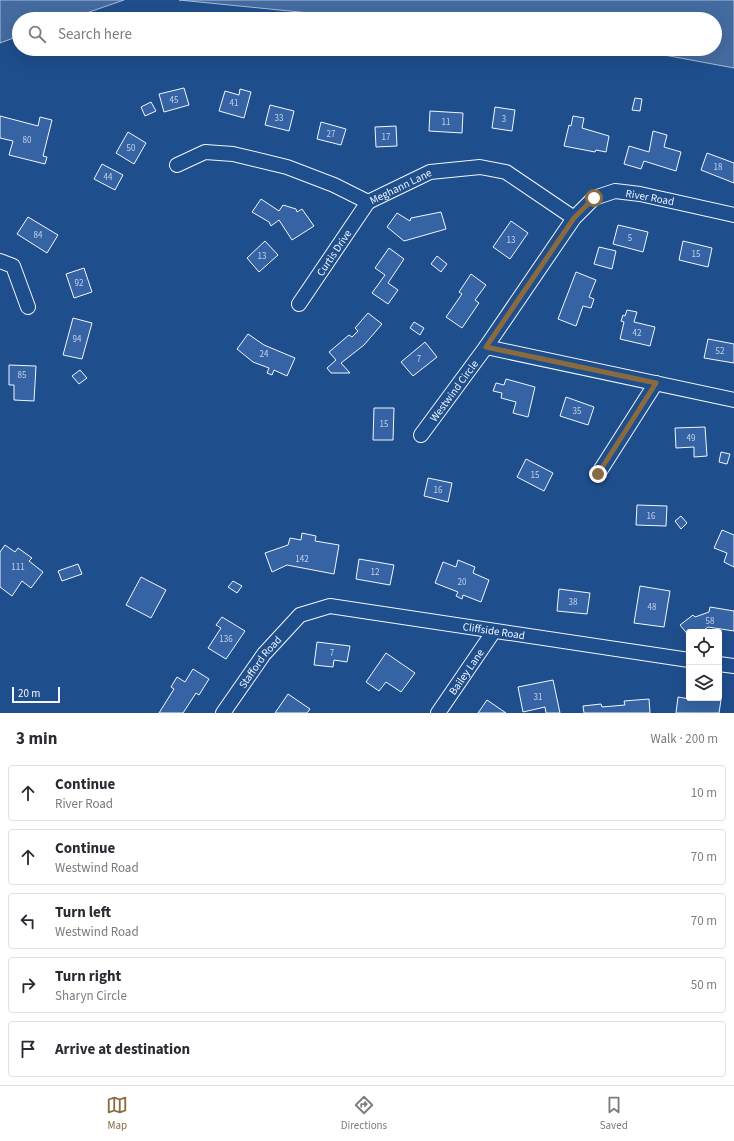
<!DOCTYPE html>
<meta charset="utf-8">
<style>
:root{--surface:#fff;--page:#f2f2f3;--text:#2b2b33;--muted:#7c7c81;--line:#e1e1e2;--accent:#8a6a3f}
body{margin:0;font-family:"Source Sans 3",sans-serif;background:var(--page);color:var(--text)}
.controls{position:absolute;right:12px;bottom:12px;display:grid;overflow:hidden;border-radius:4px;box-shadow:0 4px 16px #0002}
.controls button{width:36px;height:36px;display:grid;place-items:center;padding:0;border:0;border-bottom:1px solid var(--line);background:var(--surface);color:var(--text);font:20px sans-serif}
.scale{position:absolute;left:12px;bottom:10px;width:48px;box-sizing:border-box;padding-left:4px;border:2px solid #f2f6ff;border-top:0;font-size:11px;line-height:14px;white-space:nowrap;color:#f2f6ff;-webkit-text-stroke:3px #1f4e8c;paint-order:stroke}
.stop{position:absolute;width:12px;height:12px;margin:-9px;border:3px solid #8a6a3f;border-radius:50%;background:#fff}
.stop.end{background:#8a6a3f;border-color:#fff;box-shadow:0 1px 4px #0008}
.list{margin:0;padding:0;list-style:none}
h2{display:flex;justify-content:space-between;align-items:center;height:52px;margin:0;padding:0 16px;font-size:17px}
h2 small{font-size:13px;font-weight:400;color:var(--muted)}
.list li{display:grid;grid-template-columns:26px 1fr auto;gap:12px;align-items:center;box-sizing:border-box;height:56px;margin:0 8px 8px;padding:0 8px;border:1px solid var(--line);border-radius:4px}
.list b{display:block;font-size:15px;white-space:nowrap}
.list p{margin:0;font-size:13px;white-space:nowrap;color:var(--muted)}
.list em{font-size:13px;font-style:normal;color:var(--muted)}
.icon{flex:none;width:22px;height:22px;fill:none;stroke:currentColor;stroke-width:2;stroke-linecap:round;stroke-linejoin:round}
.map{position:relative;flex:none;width:734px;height:713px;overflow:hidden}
.search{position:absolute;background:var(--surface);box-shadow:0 4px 16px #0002;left:12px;right:12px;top:12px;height:44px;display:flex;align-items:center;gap:10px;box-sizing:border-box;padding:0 14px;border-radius:22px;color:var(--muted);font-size:15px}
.sheet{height:372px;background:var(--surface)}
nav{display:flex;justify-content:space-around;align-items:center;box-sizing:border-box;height:56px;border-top:1px solid var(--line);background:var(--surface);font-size:11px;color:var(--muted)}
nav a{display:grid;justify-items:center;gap:2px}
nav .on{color:var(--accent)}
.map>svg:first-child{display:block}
.water{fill:#446ba0;stroke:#a8bbd7}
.building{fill:#3563a3;stroke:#f2f6ff}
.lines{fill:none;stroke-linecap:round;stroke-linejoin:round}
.street-casing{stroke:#f2f6ff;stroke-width:16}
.street{stroke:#1f4e8c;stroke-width:14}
.route{stroke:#8a6a3f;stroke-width:5}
.labels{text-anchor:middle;stroke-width:3;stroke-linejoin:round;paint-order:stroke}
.number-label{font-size:9px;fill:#c3d1e8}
.street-label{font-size:11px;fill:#f2f6ff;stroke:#1f4e8c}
</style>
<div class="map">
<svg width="734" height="713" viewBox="0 0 734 713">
<rect width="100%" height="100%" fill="#1f4e8c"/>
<g class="water">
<polygon points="0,0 124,0 69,19 19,19 19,36 0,43"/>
<polygon points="179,0 734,0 734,68 632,49 715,49 715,19 370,19"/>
</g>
<g class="building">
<polygon points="184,88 189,105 164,112 159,94"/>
<polygon points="240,89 251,92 244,118 219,111 225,91 239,95"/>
<polygon points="635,98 642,99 640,111 632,110"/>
<polygon points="151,102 156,111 145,116 141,107"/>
<polygon points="270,105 294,111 289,131 265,125"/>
<polygon points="495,107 515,110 512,131 492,128"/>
<polygon points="430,111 463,113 462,133 429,131"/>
<polygon points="0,116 38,126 40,117 52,120 43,156 47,157 45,164 9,155 13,141 0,138"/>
<polygon points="573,116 584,118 582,128 609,136 606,152 596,150 595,152 564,146 569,125 571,126"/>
<polygon points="321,122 346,129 341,145 317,139"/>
<polygon points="396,126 397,146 376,147 375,127"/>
<polygon points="653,131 667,135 664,147 681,152 676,171 644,161 641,169 624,164 629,146 649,152"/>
<polygon points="128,132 146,143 134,164 116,153"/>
<polygon points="707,153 734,163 734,183 701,170"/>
<polygon points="102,164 123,175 115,190 94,179"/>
<polygon points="261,199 279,211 283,205 296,209 297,212 302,209 314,226 292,240 279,220 271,226 269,222 252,212"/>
<polygon points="441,212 446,229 404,241 387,227 397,213 410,221 411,218"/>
<polygon points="28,217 58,235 47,253 17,234"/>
<polygon points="511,221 528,233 510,259 493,247"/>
<polygon points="618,225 648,232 643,252 613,244"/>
<polygon points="265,241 278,255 259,272 247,258"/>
<polygon points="683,241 712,248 708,267 679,260"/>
<polygon points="599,247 616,251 612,269 594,264"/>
<polygon points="389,248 404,259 388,283 398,290 388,304 372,293 385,275 375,268"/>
<polygon points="437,256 447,264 441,272 431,264"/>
<polygon points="84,268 92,292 74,298 66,274"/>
<polygon points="576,272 596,280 589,297 594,299 591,308 583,306 576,326 558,319"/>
<polygon points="471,274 486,285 475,300 479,303 462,328 446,317 462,294 459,292"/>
<polygon points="627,310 637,312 634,322 655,327 650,346 620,339 624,322 621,321 623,315 625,316"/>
<polygon points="368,313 382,324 364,345 341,363 350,373 331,373 327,368 336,360 329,352 349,335 352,337 358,331 355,328"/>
<polygon points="73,318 92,323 82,359 63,355"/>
<polygon points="414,322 424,328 420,335 410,328"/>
<polygon points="248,334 264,345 295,358 287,376 274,370 272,375 267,373 269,368 253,362 237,349"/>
<polygon points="708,339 734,344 734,363 704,358"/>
<polygon points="425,342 437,357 413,376 401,362"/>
<polygon points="9,365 36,366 34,401 14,400 14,385 9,385"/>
<polygon points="80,370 87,378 79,384 72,376"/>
<polygon points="506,379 535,387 528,417 513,413 516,402 501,398 502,393 493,391 496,383 504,385"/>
<polygon points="566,397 594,407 588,425 560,416"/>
<polygon points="374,408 394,408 393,440 373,440"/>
<polygon points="705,427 707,456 694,457 694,447 676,448 675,428"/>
<polygon points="721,452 730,454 727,464 719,462"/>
<polygon points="526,459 553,473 544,491 517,477"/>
<polygon points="428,478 452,483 448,502 424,496"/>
<polygon points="637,505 667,506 666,526 636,525"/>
<polygon points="681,516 687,523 681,529 675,521"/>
<polygon points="722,530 734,535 734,567 724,562 727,553 714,548"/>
<polygon points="302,533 316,536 315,541 339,545 334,574 287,565 272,572 265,553 288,545 290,538 301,540"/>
<polygon points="5,545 15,552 18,548 32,558 29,561 43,572 31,588 22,581 12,596 0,587 0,552"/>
<polygon points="359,559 394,565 390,585 356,579"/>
<polygon points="458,560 475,567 473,573 489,580 481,602 463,595 462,599 456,596 458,592 435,583 443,562 456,567"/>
<polygon points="78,564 82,574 62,581 58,571"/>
<polygon points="141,577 166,590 151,618 126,605"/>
<polygon points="233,581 242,586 237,593 228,587"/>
<polygon points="640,586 670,591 664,627 634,623"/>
<polygon points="559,589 590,593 587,614 557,611"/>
<polygon points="710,607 734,611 734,631 708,627 701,632 689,632 689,636 680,625 693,615 695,617 709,612"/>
<polygon points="222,617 245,631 226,659 208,648 221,628 216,625"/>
<polygon points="317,642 350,646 347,662 334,660 333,667 314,665"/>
<polygon points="386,653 415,673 401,692 386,682 379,691 366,682"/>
<polygon points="193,669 209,679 199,695 196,693 183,713 159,713 174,689 171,687 177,677 185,682"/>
<polygon points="553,680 560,713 546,713 545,707 523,712 518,687"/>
<polygon points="288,694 310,709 307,713 275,713"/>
<polygon points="678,697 696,700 697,698 708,698 721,700 719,713 676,713"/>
<polygon points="649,699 650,713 584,713 583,706 601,704 602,707 625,705 624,701"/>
<polygon points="487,700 506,713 478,713"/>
</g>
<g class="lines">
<g class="street-casing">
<g id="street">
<path id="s1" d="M177 165 205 152 233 154 287 167 334 185 368 202 430 172 480 167 506 172 574 218"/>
<polyline points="734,215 640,194 615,191 594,198 574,218 486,347 734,400"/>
<polyline points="0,261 13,266 28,307"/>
<path id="s2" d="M299 304 368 202"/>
<path id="s3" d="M421 435 486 347"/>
<polyline points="598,474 656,383"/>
<polyline points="719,664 734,666"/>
<path id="s4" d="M223 713 264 654 300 615 330 606 689 660"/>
<path id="s5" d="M438 713 494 631"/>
</g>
</g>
<use href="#street" class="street"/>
</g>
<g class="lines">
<polyline class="route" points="594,198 574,218 486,347 656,383 598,474"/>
</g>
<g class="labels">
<g class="number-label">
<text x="174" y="103">45</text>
<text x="234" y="106">41</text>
<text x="279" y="121">33</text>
<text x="504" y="122">3</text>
<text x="446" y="125">11</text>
<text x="331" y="137">27</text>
<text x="386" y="140">17</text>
<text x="27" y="143">80</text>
<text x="131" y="151">50</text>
<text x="718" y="170">18</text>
<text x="108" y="180">44</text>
<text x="38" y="238">84</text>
<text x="630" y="241">5</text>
<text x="511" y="243">13</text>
<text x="696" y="257">15</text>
<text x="262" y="259">13</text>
<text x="79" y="286">92</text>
<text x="637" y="336">42</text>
<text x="77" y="342">94</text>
<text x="720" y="354">52</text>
<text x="264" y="357">24</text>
<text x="419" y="362">7</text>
<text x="22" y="378">85</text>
<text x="577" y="414">35</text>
<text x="384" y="427">15</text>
<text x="691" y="441">49</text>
<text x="535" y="478">15</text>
<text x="438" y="493">16</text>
<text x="651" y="519">16</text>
<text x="302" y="562">142</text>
<text x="18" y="570">111</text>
<text x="375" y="575">12</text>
<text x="462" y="585">20</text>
<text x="573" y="605">38</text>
<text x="652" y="610">48</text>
<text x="710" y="624">58</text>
<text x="226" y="642">136</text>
<text x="332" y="656">7</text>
<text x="538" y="700">31</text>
</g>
<g class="street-label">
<text dy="4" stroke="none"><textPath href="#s1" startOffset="239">Meghann Lane</textPath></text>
<text transform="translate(650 197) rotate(10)" y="4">River Road</text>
<text dy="4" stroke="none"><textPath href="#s2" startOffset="62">Curtis Drive</textPath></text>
<text dy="4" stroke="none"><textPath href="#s3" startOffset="55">Westwind Circle</textPath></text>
<text dy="4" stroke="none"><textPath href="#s4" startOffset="322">Cliffside Road</textPath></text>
<text dy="4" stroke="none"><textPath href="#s4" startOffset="63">Stafford Road</textPath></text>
<text dy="4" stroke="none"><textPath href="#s5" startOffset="50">Bailey Lane</textPath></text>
</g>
</g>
</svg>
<div class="controls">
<button><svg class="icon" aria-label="locate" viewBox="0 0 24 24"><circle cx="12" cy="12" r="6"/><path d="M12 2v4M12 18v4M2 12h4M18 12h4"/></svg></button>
<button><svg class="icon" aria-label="layers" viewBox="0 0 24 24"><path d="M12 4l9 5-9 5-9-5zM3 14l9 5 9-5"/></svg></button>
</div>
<div class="scale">20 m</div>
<div class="stop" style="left:594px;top:198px"></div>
<div class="stop end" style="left:598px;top:474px"></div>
<div class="search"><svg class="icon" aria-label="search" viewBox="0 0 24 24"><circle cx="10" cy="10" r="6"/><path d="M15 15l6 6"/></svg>Search here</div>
</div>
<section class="sheet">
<h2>3 min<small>Walk · 200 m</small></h2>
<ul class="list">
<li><svg class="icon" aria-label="ahead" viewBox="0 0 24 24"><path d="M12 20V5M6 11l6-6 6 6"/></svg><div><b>Continue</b><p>River Road</p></div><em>10 m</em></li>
<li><svg class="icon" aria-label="ahead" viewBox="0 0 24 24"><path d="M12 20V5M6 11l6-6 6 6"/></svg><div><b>Continue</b><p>Westwind Road</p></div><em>70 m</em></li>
<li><svg class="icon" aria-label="left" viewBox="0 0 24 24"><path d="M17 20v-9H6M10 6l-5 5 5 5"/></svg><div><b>Turn left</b><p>Westwind Road</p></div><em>70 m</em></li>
<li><svg class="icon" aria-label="right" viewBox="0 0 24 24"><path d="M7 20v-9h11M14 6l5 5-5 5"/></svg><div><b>Turn right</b><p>Sharyn Circle</p></div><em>50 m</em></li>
<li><svg class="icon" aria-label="arrive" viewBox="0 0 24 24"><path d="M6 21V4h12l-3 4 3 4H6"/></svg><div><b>Arrive at destination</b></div></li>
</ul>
</section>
<nav>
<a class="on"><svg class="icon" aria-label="map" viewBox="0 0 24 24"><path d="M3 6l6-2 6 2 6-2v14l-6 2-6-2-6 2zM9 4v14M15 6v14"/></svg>Map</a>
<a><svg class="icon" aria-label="directions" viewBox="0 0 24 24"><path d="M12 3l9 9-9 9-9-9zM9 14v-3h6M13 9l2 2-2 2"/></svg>Directions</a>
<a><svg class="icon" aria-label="saved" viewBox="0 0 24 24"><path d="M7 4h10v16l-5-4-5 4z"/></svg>Saved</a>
</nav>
